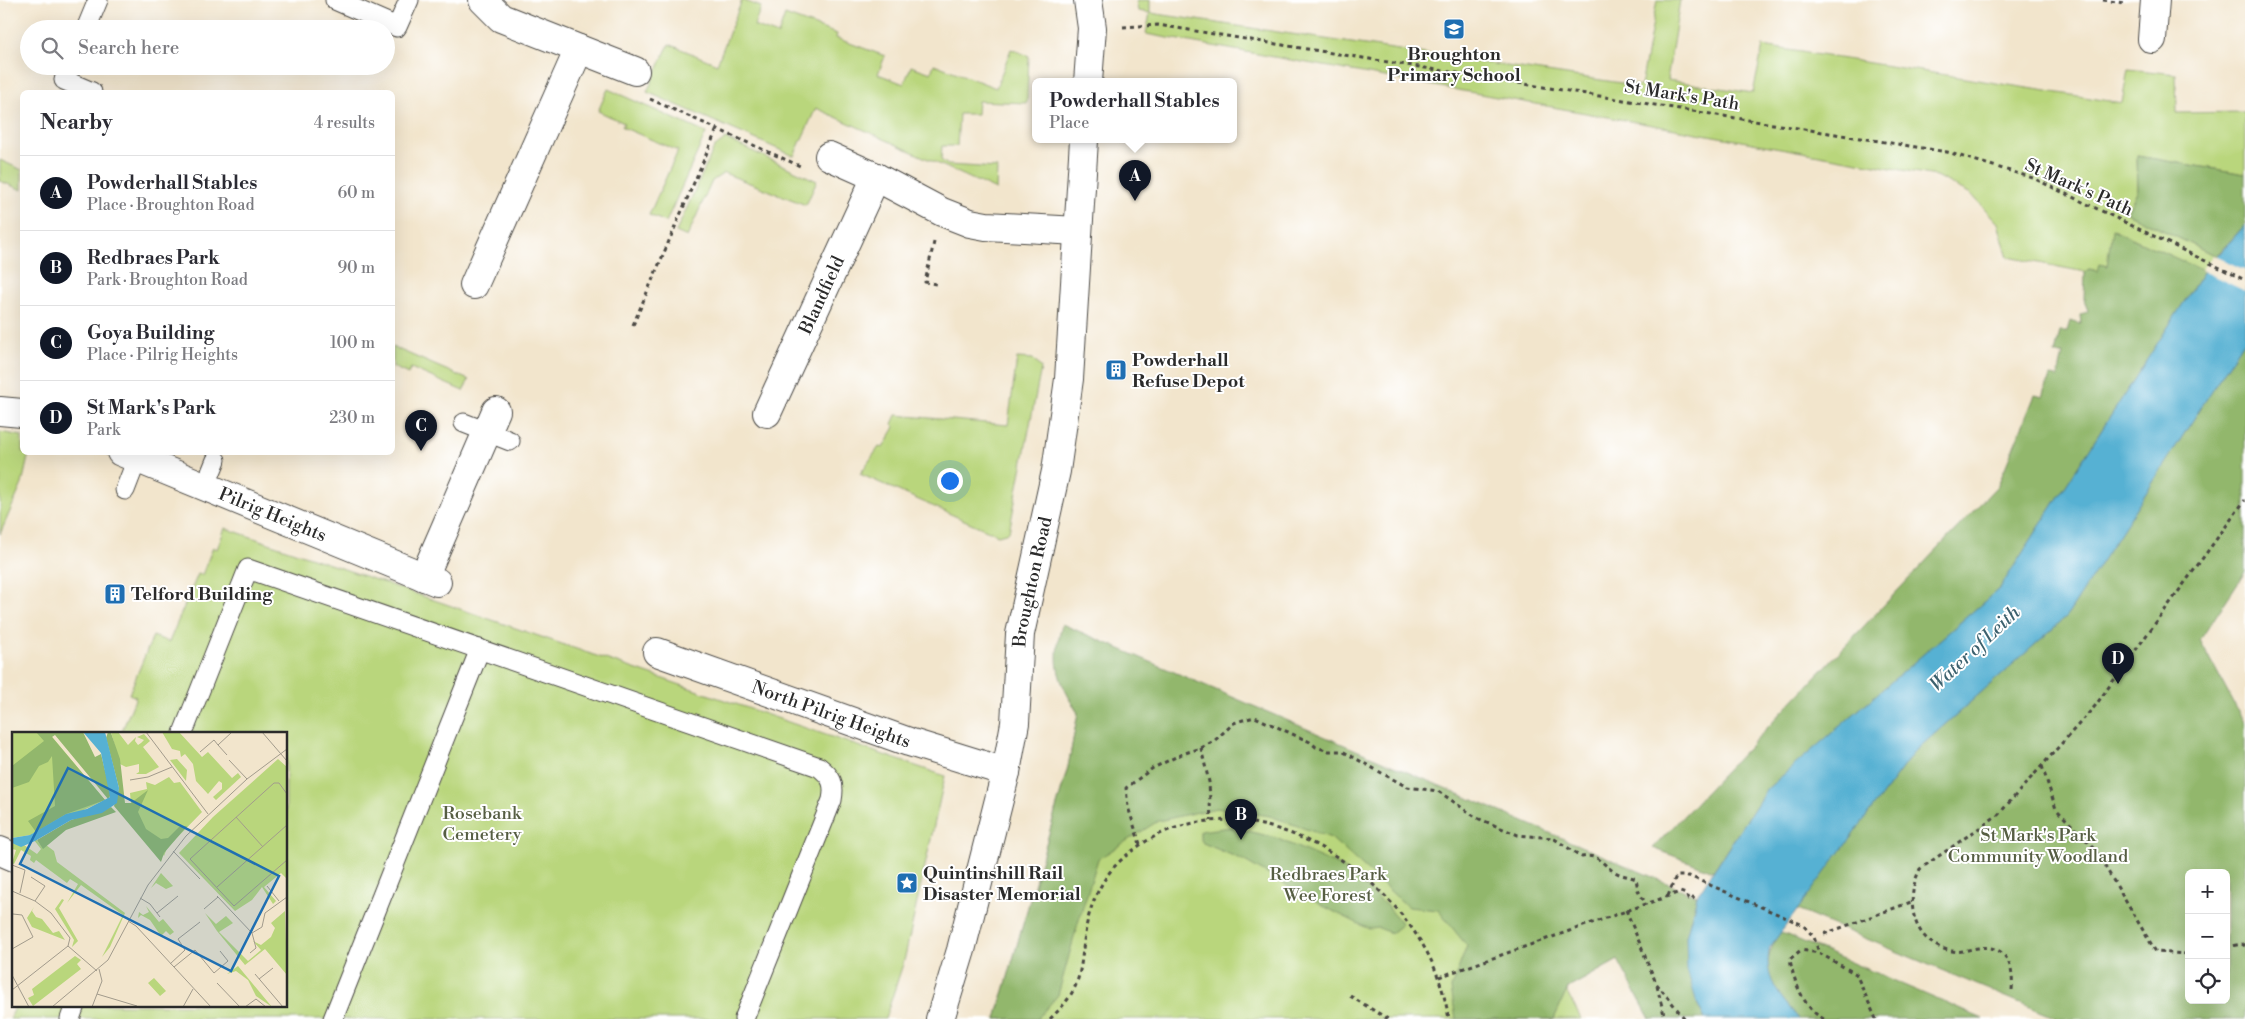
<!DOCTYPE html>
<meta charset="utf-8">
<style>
:root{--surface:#fff;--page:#f7f7f7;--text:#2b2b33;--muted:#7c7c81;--line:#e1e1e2;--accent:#111827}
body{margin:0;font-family:"Libre Bodoni",serif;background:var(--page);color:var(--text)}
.controls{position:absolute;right:15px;bottom:15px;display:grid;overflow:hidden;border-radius:8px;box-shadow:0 5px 20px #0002}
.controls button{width:45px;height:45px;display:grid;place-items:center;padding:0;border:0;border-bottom:1px solid var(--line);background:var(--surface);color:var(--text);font:25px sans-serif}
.you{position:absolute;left:949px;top:480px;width:18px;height:18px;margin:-12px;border:4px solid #fff;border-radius:50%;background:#1a73e8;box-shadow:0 0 0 8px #1a73e833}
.badge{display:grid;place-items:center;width:32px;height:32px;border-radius:50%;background:var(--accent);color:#fff;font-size:16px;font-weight:700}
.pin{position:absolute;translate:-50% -41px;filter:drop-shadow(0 1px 2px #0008)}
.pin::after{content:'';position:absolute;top:26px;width:18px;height:15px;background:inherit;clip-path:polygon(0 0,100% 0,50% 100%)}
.popup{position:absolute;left:1032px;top:78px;width:205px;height:65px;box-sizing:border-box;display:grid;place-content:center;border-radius:8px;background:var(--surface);filter:drop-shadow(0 1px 4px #0005);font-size:16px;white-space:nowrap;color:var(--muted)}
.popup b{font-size:19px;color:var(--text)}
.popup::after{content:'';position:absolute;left:50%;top:100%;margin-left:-10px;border:10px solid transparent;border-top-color:var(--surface)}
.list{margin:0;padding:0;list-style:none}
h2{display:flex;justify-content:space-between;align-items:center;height:65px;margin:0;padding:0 20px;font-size:21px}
h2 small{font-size:16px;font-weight:400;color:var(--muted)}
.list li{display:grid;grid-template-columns:32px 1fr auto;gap:15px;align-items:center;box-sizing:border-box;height:75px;padding:0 20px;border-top:1px solid var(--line)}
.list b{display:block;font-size:19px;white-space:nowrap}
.list p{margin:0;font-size:16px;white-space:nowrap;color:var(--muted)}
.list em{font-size:16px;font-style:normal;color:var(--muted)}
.icon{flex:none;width:28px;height:28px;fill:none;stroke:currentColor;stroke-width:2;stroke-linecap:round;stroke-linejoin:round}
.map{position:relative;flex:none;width:2245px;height:1019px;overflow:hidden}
.search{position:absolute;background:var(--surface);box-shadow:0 5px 20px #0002;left:20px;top:20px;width:375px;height:55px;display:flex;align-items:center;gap:12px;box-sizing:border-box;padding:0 18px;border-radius:28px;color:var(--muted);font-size:19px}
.panel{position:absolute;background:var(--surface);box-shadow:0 5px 20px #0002;left:20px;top:90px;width:375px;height:365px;border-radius:8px}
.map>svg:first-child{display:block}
.green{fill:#b9d67c;stroke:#728054}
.forest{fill:#92b76c;stroke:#5e714c;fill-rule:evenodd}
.water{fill:#56b1d3;stroke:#406e7f}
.pier{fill:#f2e5cc}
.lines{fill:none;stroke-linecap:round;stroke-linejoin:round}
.service-casing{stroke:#494743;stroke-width:21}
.minor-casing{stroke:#494743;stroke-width:30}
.secondary-casing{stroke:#494743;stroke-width:30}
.path{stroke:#494743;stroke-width:3;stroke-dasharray:4 4;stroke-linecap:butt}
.service{stroke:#fff;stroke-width:19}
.minor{stroke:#fff;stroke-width:28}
.secondary{stroke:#fff;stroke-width:28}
.labels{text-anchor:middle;stroke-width:4;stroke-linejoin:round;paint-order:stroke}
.poi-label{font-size:18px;font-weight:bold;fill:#2b2b2b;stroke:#fff;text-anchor:start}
.street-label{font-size:18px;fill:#2b2b2b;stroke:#fff}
.park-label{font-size:18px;fill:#565e43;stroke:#fff}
.water-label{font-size:19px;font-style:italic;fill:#3c616e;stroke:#fff}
.inset-road{fill:none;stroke:#a29b8c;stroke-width:1}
.view{fill:#1f6fb2;fill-opacity:0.15;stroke:#1f6fb2;stroke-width:2.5}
.inset-edge{fill:none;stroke:#2b2b2b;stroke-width:2.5}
</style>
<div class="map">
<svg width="2245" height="1019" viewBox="0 0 2245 1019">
<rect width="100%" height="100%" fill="#fff"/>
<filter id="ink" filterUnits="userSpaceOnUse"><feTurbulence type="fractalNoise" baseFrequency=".02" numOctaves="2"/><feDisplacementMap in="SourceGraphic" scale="10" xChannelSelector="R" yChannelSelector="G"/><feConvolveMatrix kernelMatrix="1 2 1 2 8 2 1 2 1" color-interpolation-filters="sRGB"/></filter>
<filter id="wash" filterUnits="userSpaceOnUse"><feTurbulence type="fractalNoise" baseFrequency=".0096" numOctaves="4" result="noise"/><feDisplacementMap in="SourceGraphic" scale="20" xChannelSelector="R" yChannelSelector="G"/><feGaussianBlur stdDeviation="1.12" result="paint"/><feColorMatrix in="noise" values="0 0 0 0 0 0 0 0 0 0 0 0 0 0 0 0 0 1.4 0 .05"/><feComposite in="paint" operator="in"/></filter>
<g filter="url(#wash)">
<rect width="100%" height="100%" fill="#f2e5cc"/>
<g class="green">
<polygon points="742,0 761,7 754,26 778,35 785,15 837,34 836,38 885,56 878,74 904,84 911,66 931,73 934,64 996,88 1011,49 1029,56 1027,103 978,101 977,114 959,114 957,146 942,146 941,160 948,165 997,168 996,190 816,108 794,156 647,92 669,44 717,64"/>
<polygon points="1136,0 1150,0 1150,13 1641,86 1657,0 1680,0 1667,80 1753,93 1763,46 2122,103 2128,69 2176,74 2177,113 2245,112 2245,174 2137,156 2138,189 2127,213 2245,270 2245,291 2113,229 2107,266 2098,271 2089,269 2085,272 2008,257 1998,223 1971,194 1936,176 1146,34 1150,13 1138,11"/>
<polygon points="608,89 706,133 666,222 649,215 678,151 622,127 624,123 598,111"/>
<polygon points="726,139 817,181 806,205 724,173 712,181 687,237 676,232 714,148"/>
<polygon points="0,160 22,170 22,190 0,181"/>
<polygon points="393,347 469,380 463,391 411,368 408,374 393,367"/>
<polygon points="1017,358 1033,359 1041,368 1009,532 998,535 860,474 879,447 883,448 895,427 892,424 896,415 1008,425"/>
<polygon points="0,432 22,436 22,452 29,453 22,484 0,534"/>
<polygon points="225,528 945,776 904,961 885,1019 10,1019 16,1005 286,1005 286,733 121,733 136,697 129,694 153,636 169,642 198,574 202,575 213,547 217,549"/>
<polygon points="1069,699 1618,960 1568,988 1567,992 1581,1019 996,1019 1068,767 1078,713"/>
</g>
<g class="forest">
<polygon points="2137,156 2245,174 2245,225 2216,256 2127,213 2138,189"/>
<polygon points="2112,229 2204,271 2000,588 1767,789 1713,871 1653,848 1998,485 2035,395 2043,397 2050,376 2058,377 2063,354 2055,354 2060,331 2067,331 2070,321 2081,324 2080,315 2088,311 2084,299 2085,272 2089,269 2098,271 2100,264 2107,266"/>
<path d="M2245 339V572L2200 640 2245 724V1019H2059L1797 910 1914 752 2067 616ZM2189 873H2226V1000H2189Z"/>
<path d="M1062 624 1697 896 1686 937 1697 1003 1705 1019H1650L1618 960 1568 988 1554 1019H1456L1451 988 1467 946 1438 910 1408 907 1331 838 1270 816 1216 808 1158 821 1098 859 1078 923 1058 995 1037 1019H996L1068 767 1078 713C1057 678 1052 665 1062 624Z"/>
<polygon points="1232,827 1276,838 1342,867 1388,907 1402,924 1391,933 1379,928 1369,929 1321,905 1243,860 1203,843 1200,838 1200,831"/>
<path d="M1780 932 1983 1019H1799C1773 987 1755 971 1780 932Z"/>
</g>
<path class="water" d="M2245 225V339L2067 616 1914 752 1770 947C1762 978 1780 996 1799 1019H1705L1697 1003 1687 970 1686 937 1697 896 1767 789 2000 588 2204 271Z"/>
<polygon class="pier" points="2213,255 2245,270 2245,291 2201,270"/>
</g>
<g filter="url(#ink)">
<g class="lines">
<g class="service-casing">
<g id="service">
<polyline points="335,0 397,27 409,0"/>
<polyline points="86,29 98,0"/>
<polyline points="70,66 64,80 92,92"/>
<polyline points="464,423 510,441"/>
<polyline points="205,487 216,460"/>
<polyline points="125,490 137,459"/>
<path d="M183 733 248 569 819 767C832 777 835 784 832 800L744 1019"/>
<polyline points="70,1019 75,1005"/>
<polyline points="333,1019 480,649"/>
</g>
</g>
<g class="minor-casing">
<g id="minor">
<polyline points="2152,39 2155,0"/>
<polyline points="579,49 635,71"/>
<polyline points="829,156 876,177 942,212 970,223 986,226 1078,231"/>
<polyline points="474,285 579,49 501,18 483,0"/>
<polyline points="0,411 22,413"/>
<path id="s1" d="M767 413 876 177"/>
<path id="s2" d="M121 452 437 582"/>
<polyline points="424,577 496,411"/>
<path id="s3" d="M657 652 909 742 1006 772"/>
<polyline points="0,851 14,857"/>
</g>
</g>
<g class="secondary-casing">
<g id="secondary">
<polyline points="1088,0 1092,28 1088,82"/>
<path id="s4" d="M940 1019 961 950 1006 772 1015 723 1020 634 1056 471 1069 379 1084 140"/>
</g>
</g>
<g class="path">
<polyline points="2103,0 2124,3"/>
<polyline points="1123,27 1158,25 1947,152 2033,178 2245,280"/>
<polyline points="650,99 800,166"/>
<polyline points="934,242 925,282 936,284"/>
<polyline points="633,325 717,129"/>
<polyline points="1201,748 1209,782 1211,821"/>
<polyline points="2042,766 2056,809 2094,848 2156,952 2189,954"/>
<path d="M1140 844 1128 807 1126 788 1153 768 1182 754 1201 748 1214 741 1234 723 1243 720 1255 717 1310 742 1316 747 1329 751H1342L1407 787 1438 791 1477 818 1518 835 1553 838 1582 857C1599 854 1600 862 1613 871 1619 875 1628 876 1636 879L1638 890 1646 904"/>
<polyline points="1668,896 1676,876 1689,876 1803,925 1814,937 1819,953"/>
<polyline points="1626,910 1656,983 1685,1019"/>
<polyline points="1824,934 1911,902"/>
<polyline points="2226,947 2242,944 2245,946"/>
<polyline points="1439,977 1680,892 1686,894 1688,899 1692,900 1694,897"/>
<polyline points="1657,986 1665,1019"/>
<path d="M2012 990C2014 966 2007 944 1978 948 1969 949 1962 953 1952 951 1912 944 1904 901 1920 869L1998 815 2095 706 2245 500"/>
<polyline points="1350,996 1388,1019"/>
<path d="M1050 1019C1059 1010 1068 1001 1074 989 1082 973 1082 952 1085 934 1088 911 1099 883 1115 866 1211 769 1360 842 1421 942 1436 966 1444 991 1449 1019"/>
<path d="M1824 1019C1804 1010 1793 979 1790 959L1801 950 1819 953 1856 974 1876 1019"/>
</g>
<use href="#service" class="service"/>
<use href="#minor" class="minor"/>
<use href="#secondary" class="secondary"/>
</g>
</g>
<defs>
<g id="school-square" transform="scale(1.125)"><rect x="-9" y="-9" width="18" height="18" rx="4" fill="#1f6fb2" stroke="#fff"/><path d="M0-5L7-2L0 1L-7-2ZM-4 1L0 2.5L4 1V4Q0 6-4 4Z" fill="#fff"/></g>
<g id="building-square" transform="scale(1.125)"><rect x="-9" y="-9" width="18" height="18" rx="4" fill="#1f6fb2" stroke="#fff"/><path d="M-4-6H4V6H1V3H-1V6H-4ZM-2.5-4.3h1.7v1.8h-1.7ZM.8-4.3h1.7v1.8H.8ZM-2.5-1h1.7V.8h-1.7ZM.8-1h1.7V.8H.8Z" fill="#fff"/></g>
<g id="sight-square" transform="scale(1.125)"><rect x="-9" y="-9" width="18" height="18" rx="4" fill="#1f6fb2" stroke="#fff"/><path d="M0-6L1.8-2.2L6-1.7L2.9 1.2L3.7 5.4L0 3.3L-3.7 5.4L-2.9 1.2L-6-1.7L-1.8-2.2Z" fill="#fff"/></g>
</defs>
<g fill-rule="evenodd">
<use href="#school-square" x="1454" y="29"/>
<use href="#building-square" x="1116" y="370"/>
<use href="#building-square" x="115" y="594"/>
<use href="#sight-square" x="907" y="883"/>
</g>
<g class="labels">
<g class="poi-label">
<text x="1454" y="60" text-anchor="middle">Broughton<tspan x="1454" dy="21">Primary School</tspan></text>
<text x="1132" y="366">Powderhall<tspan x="1132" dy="21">Refuse Depot</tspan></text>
<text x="131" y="600">Telford Building</text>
<text x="923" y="879">Quintinshill Rail<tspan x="923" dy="21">Disaster Memorial</tspan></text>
</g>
<g class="street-label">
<text transform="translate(1682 95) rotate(9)" y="6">St Mark's Path</text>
<text transform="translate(2079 187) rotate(24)" y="6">St Mark's Path</text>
<text dy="6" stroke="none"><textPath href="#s1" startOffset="130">Blandfield</textPath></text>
<text dy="6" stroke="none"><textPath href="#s2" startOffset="164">Pilrig Heights</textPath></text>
<text dy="6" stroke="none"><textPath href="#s4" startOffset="448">Broughton Road</textPath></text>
<text dy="6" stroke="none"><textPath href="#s3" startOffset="185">North Pilrig Heights</textPath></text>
</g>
<g class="park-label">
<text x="482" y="819">Rosebank<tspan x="482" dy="21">Cemetery</tspan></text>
<text x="2038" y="841">St Mark's Park<tspan x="2038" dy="21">Community Woodland</tspan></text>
<text x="1328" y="880">Redbraes Park<tspan x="1328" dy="21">Wee Forest</tspan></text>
</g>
<g class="water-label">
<text transform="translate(1974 648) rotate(-43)" y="7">Water of Leith</text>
</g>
</g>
<g transform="translate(12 732)">
<rect width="275" height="275" fill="#f2e5cc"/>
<path d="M0 0H36L93 68 20 102 31 116 34 113 42 119 45 130 113 181 98 215 90 225 111 183 69 153 55 171 66 152 58 147 55 151 24 128 22 131 18 128 19 124 9 118 2 132 0 131 4 118 0 117V111L12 113 25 122 29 117 18 103 0 106ZM99 0H106L116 13 124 5 123 9 126 13 129 11 132 8 125 5 132 2 138 9 131 15 147 35 134 42H124L127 40V32L114 35 108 32ZM150 0H167L190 25 196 20 220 46 226 41 229 45 204 68 201 65 210 57V51L207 49 196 62 184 49 181 32 173 22 169 25 168 19 160 17ZM165 27 175 38 174 49 158 28ZM266 27 275 35V147L269 141 252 155 264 169 261 172 250 155 240 168 223 179 167 121 201 85ZM157 45 162 51 168 50 190 80 155 116 152 124 113 72 119 71 118 61 135 57 134 50 143 53ZM149 141 161 154 154 157 144 151 139 156ZM50 167 52 168 47 176 66 209 60 215 62 208 43 177ZM134 174 147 190 151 187 162 200 158 203 154 199 149 204 138 188 129 183 126 186 127 180 131 183 137 180ZM22 175 20 179 24 185 30 187 41 201 47 199 53 208 20 195 15 186ZM273 179 275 243 253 217 233 233 205 199 193 181 204 192 214 184 221 191 207 200 236 229 249 218 241 209 249 213 259 205 263 196 259 191ZM63 224 69 228 65 232 69 237 21 274 16 266 22 263 20 257ZM226 234 260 275 244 264 236 248 224 239 215 242ZM142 246 154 259 148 264 136 251Z" fill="#b9d67c"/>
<path d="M24 0H71L83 25 89 22 99 63 96 67 43 3 40 5 93 68 54 82 24 100 16 89 43 74 40 24 36 30 27 34 17 50 0 56V34L32 9ZM96 0 99 1 108 27 113 71H119L136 58 126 80 134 97 149 107 156 106 167 95 175 94 152 121 149 130 102 74 107 56 94 6ZM99 75 104 80 54 98 31 117 25 108 59 88Z" fill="#92b76c"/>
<path d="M71 0H93L107 56 105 71 90 81 59 88 23 109 9 115 0 111V106L18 103 54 82 75 77 98 65 89 21Z" fill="#56b1d3"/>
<path class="inset-road" d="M134 0 196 82M250 0 275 29M188 20 202 8 206 13M215 23 206 13 220 0M217 28 235 47M118 48 136 45 160 35M275 62 267 51H262L178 127 222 174 275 128M224 85 251 115M161 119 188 147M0 133 13 138 8 161M19 145 33 154 23 169M255 154 267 169M205 155 275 93M0 159 23 169 39 181 58 206 56 214M205 164 240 201 250 195 253 181 275 165M128 166 138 172 148 185M192 177 206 165M145 181 166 164M116 189 124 194 199 275M56 214 85 239M0 217 21 205 10 183 1 182M238 221 244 216 240 201M158 232 173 218 166 207 188 190M162 235 183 218 202 241 216 229 208 219M243 242 271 275M0 243 17 275M247 247 261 236M205 251 228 275M0 258 56 214M85 262 125 274M40 275 96 228 136 153 174 104 235 47 275 17M80 275 90 249 87 237M171 275 181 257M233 275 244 267 254 275"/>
<path class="view" d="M56 36 267 144 219 239 8 132Z"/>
<rect width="275" height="275" class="inset-edge"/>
</g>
</svg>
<div class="controls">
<button>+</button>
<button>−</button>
<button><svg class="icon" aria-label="locate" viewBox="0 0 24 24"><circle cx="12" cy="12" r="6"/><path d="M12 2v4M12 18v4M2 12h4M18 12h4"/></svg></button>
</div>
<div class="you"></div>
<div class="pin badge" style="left:1135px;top:201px">A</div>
<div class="popup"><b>Powderhall Stables</b>Place</div>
<div class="pin badge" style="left:1241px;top:840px">B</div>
<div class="pin badge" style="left:421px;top:451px">C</div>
<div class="pin badge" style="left:2118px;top:684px">D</div>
<div class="search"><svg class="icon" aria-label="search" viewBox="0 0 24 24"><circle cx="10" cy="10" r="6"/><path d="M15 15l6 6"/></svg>Search here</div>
<section class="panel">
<h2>Nearby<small>4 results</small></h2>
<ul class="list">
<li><span class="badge">A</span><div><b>Powderhall Stables</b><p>Place · Broughton Road</p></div><em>60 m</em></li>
<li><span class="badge">B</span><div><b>Redbraes Park</b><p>Park · Broughton Road</p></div><em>90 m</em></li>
<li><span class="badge">C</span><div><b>Goya Building</b><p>Place · Pilrig Heights</p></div><em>100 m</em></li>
<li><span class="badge">D</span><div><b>St Mark's Park</b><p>Park</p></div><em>230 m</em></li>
</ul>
</section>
</div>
